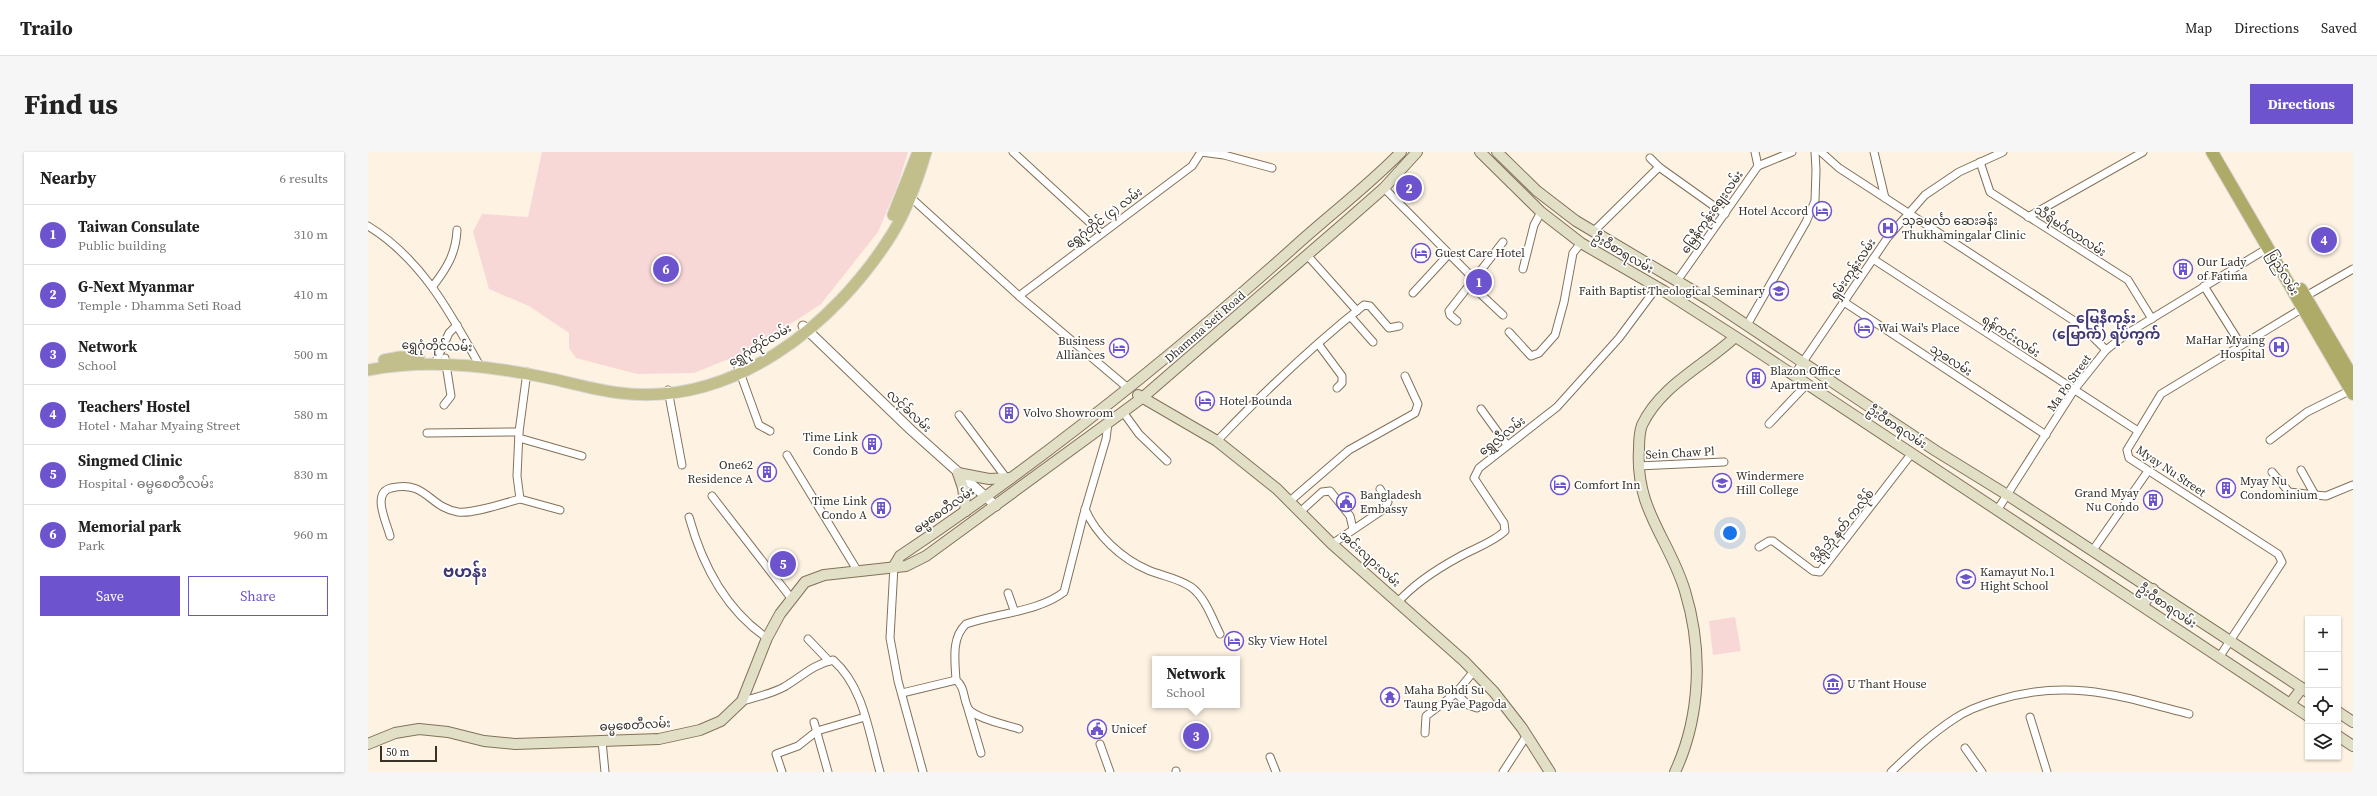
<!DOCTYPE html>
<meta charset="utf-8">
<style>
:root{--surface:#fff;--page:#f6f6f6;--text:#222;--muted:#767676;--line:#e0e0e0;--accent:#6d54ce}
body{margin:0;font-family:"Source Serif 4","Noto Sans Myanmar",serif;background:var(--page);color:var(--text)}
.controls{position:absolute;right:12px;bottom:12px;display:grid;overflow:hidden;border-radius:0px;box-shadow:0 1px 3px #0004}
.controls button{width:36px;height:36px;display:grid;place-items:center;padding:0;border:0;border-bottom:1px solid var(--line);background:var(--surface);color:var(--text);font:20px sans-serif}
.scale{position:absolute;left:12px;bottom:10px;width:57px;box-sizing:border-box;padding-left:4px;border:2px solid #383127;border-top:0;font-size:11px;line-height:14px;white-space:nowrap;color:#383127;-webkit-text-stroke:3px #fff;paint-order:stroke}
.you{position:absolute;left:1362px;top:381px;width:14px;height:14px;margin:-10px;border:3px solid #fff;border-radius:50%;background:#1a73e8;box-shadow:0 0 0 6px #1a73e833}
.badge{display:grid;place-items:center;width:26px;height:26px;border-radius:50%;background:var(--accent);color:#fff;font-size:13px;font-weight:700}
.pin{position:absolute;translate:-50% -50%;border:2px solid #fff;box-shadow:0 1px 4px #0006}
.popup{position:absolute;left:784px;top:504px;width:88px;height:52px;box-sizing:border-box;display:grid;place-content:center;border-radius:0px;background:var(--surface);filter:drop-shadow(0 1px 3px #0005);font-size:13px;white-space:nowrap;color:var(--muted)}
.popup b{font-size:15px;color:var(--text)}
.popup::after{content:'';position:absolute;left:50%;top:100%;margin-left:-8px;border:8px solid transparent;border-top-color:var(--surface)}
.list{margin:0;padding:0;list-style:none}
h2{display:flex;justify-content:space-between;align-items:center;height:52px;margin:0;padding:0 16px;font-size:17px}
h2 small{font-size:13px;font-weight:400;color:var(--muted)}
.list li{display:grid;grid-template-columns:26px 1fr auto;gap:12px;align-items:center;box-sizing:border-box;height:60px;padding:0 16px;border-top:1px solid var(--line)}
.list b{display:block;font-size:15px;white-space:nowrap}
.list p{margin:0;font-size:13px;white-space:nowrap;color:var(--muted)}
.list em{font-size:13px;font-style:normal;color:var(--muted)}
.actions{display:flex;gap:8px;padding:12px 16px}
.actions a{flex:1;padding:9px 0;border:1px solid var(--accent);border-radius:0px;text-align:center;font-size:14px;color:var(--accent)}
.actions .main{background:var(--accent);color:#fff}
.icon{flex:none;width:22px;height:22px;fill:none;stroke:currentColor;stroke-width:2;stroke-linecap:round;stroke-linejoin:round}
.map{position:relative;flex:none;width:1985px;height:620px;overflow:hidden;border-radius:0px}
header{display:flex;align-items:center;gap:24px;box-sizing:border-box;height:56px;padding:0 20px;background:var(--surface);border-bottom:1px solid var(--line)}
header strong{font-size:19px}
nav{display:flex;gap:22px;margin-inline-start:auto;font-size:14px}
.intro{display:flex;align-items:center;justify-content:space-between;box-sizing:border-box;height:96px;padding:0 24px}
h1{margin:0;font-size:28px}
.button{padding:10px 18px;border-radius:0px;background:var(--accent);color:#fff;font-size:14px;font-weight:700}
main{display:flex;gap:24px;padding:0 24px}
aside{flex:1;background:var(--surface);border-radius:0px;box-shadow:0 1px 3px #0004}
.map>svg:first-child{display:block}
.green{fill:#f8d7d7}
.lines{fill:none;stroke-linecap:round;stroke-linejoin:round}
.minor-casing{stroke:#83725a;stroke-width:9}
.tertiary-casing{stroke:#83725a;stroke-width:11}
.secondary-casing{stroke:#83725a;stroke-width:12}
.primary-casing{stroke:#dbdad8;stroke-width:13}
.trunk-casing{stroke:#dbdad8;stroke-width:14}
.minor{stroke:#fff;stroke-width:7}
.tertiary{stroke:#fff;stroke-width:9}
.secondary{stroke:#e1dfc6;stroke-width:10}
.primary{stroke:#c2bf8d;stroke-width:11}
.trunk{stroke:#aeaa67;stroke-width:12}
.labels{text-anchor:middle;stroke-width:3.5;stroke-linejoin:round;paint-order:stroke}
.poi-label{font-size:12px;fill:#383127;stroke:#fff;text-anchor:start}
.street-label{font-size:12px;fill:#383127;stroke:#fff}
.quarter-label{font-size:14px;font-weight:bold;fill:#423874;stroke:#fff}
.district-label{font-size:16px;font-weight:bold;fill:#423874;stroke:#fff}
</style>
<header>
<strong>Trailo</strong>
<nav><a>Map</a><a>Directions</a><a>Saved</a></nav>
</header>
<div class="intro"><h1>Find us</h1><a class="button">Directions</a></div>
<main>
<aside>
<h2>Nearby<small>6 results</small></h2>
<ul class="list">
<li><span class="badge">1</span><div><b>Taiwan Consulate</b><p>Public building</p></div><em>310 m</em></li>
<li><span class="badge">2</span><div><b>G-Next Myanmar</b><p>Temple · Dhamma Seti Road</p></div><em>410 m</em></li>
<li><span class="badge">3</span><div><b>Network</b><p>School</p></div><em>500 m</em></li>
<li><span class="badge">4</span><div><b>Teachers' Hostel</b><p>Hotel · Mahar Myaing Street</p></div><em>580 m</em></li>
<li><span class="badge">5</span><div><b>Singmed Clinic</b><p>Hospital · ဓမ္မစေတီလမ်း</p></div><em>830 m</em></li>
<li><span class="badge">6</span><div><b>Memorial park</b><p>Park</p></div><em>960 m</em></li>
</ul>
<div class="actions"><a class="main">Save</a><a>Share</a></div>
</aside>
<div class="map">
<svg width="1985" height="620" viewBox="0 0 1985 620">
<rect width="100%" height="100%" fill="#fef2e2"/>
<g class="green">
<polygon points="174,0 540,0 530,32 510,80 453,152 383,198 326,221 269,222 208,206 201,196 201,181 161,154 121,137 105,80 114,62 160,65"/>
<polygon points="1367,465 1373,499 1345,503 1341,469"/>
</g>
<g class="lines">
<g class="minor-casing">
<g id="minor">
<polyline points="645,0 733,81"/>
<polyline points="833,0 856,3 904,16"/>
<polyline points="1387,0 1390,14"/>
<polyline points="1453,0 1471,16 1714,174 1738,198"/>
<polyline points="1506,0 1517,46"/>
<polyline points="1282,6 1291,15 1357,62"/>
<polyline points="1612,10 1622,40 1760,128 1784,167"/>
<polyline points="1016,36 1105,126"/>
<polyline points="540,43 651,144 761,237"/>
<polyline points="1660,65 1775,0"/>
<path d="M0 74C54 107 83 162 113 216"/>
<polyline points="1226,79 1291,15"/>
<polyline points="939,103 989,159"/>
<polyline points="1505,107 1770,279"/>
<polyline points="1155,117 1166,73 1173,60"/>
<polyline points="1309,129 1390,14 1424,0"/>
<polyline points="1102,132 1135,163"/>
<path d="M65 134C79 116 88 101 89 78"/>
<polyline points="1836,134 1873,193"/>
<polyline points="1045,141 1081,102"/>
<polyline points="651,144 824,14 833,0"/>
<polyline points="1938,144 1985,117"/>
<polyline points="1476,150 1678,283"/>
<polyline points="983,165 1005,190"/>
<polyline points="1089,169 1082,163 1081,159 1135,90"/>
<polyline points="1379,173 1438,70 1447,49 1448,18 1447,0"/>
<polyline points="1141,180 1163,204 1171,201 1187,183 1196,150 1205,101 1213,91"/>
<polyline points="951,193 974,224 974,231 969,236"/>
<polyline points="67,211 81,181 89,173"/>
<polyline points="370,215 391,273 402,279"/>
<polyline points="159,220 151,280 149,324 152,347 192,358"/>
<polyline points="1426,223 1520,85 1557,43 1591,20 1635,0"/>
<polyline points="300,238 314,313"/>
<polyline points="76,253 83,244 77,206"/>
<polyline points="1113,257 1139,293"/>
<polyline points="755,260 771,282 799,309"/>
<polyline points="591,263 639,327"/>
<polyline points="1401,272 1439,232"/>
<polyline points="59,281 151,280"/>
<polyline points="151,286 214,304"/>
<polyline points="1902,288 1939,260 1983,238"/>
<path d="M849 289C895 241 944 194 996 153L1002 154 1021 176 1031 174"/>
<polyline points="419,303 489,418"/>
<polyline points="1270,314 1356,310"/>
<polyline points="1933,318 1947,343 1958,344 1985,333"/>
<polyline points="1904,320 1921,340 1947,343"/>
<polyline points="344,344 423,446"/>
<polyline points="922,349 981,298 1047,261 1050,252 1037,224"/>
<path d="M717 357C728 383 754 407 780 418 794 424 810 426 823 435 837 445 844 466 852 482"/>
<polyline points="1630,357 1706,238 1738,198 1760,181 1900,96"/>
<polyline points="932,360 954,340 962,339 982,364 985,377"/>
<path d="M321 365C334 412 358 458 399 486"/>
<path d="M22 384C19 371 3 341 23 336 59 328 60 355 90 360 106 362 136 351 152 347"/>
<polyline points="964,392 1016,357 1020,350 1012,337"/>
<polyline points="1391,395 1401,389 1405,389 1445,419 1452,420 1544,301"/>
<polyline points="1725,398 1780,319"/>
<polyline points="526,414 522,486 530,529 555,620"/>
<polyline points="640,441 646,458"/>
<path d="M1030 450C1047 431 1069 417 1091 405 1107 396 1124 391 1137 379L1136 371 1106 326 1111 316 1189 255 1251 186 1289 135"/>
<polyline points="440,487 461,509"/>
<polyline points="1852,504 1914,410 1910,402 1761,306 1759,298 1793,242 1935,156"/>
<path d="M588 528C587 509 583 486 598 472 629 461 670 460 696 440L715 365 738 287 740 271"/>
<path d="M534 541 588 528C597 535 595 546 600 556 605 566 640 573 651 577"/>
<polyline points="1088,541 1100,553 1109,556"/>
<path d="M374 549C389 545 403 542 416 535 433 525 446 512 465 508 496 535 501 582 512 620"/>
<polyline points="600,557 613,601"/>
<polyline points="1662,565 1679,620"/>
<polyline points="446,570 460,620"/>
<polyline points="1057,581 1058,564 1088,541 1106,519"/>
<polyline points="234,589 237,620"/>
<polyline points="732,592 742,620"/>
<polyline points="1597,596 1614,620"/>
<polyline points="902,605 908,620"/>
<polyline points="808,619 808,620"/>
<polyline points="414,620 408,602 430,594 449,579 497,565"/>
<polyline points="1135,620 1159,583"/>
<path d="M1523 620C1543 601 1563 582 1586 567 1599 558 1616 552 1630 548 1702 526 1752 544 1821 562"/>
</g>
</g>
<g class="tertiary-casing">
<polyline id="tertiary" points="435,174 543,278 628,354"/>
</g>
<g class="secondary-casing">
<g id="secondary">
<polyline points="1112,0 1173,60 1213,91 1296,139 1374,189 1940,564"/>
<polyline points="1129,0 1169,39 1208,69 1341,148 1568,299 1641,344 1940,540"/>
<polyline points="770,243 849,289 909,337 964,392 1096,509 1126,540 1154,576 1182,620"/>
<polyline points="590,321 621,327 643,326"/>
<polyline points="590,321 595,336 598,359"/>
<path d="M526 414 532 404C670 312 800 208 924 97 960 64 999 35 1033 0"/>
<polyline points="1775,453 1785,437"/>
<polyline points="1922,552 1934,536"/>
<polyline points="1970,560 1985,570"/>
<polyline points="1970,584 1985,594"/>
<polyline points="0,592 27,581 51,577 80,580 116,589 147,592 291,587 332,578 353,569 374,549 399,486 412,462 437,430 456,423 538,414 558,404 774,246 975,72 1016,36 1049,0"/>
<path d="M1307 620C1333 564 1335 498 1317 439 1301 386 1267 358 1271 297 1271 290 1271 281 1274 273 1293 233 1336 214 1367 185"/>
</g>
</g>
<g class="primary-casing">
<g id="primary">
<polyline points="525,63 550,0"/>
<polyline points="16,208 32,205 51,205"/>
<path d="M0 218C58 207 118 213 175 225 201 230 226 238 252 241 365 255 467 173 524 82 539 58 550 27 558 0"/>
</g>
</g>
<g class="trunk-casing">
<g id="trunk">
<polyline points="1844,0 1985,242"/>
<polyline points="1933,137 1984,224"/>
</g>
</g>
<use href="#minor" class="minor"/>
<use href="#tertiary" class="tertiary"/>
<use href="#secondary" class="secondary"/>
<use href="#primary" class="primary"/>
<use href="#trunk" class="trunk"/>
</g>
<defs>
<g id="hotel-ring" transform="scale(1)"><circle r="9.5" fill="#fff" stroke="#6d54ce" stroke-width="1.5"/><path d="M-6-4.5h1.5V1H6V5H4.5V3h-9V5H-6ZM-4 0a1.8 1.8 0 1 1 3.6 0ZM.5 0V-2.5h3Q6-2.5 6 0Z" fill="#6d54ce"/></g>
<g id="hospital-ring" transform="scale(1)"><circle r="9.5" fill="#fff" stroke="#6d54ce" stroke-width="1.5"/><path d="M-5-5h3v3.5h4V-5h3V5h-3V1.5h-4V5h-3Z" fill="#6d54ce"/></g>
<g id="building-ring" transform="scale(1)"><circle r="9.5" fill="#fff" stroke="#6d54ce" stroke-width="1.5"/><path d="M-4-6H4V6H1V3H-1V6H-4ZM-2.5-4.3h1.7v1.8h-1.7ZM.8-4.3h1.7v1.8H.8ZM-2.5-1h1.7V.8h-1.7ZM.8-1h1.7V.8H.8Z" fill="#6d54ce"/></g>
<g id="school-ring" transform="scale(1)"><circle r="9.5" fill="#fff" stroke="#6d54ce" stroke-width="1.5"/><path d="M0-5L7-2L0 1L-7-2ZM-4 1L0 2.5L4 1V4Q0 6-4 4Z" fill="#6d54ce"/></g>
<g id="university-ring" transform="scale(1)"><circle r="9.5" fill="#fff" stroke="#6d54ce" stroke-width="1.5"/><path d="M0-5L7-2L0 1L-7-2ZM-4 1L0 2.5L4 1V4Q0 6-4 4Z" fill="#6d54ce"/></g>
<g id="civic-ring" transform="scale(1)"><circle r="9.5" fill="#fff" stroke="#6d54ce" stroke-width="1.5"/><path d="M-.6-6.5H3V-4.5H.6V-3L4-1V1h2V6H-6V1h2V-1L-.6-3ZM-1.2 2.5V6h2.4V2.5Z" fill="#6d54ce"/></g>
<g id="museum-ring" transform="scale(1)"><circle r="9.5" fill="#fff" stroke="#6d54ce" stroke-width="1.5"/><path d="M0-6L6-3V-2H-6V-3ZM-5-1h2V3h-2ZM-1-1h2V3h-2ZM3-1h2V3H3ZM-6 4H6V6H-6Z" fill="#6d54ce"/></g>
<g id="temple-ring" transform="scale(1)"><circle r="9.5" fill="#fff" stroke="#6d54ce" stroke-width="1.5"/><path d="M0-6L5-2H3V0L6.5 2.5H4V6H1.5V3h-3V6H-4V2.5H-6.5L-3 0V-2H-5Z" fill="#6d54ce"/></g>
</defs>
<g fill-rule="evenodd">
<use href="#hotel-ring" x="1454" y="59"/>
<use href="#hospital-ring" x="1520" y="76"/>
<use href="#hotel-ring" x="1053" y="101"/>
<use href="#building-ring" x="1815" y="117"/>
<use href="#school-ring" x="1411" y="139"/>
<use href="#hotel-ring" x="1496" y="176"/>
<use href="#hospital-ring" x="1911" y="195"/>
<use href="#hotel-ring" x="751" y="196"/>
<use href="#building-ring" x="1388" y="226"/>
<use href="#hotel-ring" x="837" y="249"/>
<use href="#building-ring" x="641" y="261"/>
<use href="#building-ring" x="504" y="292"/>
<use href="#building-ring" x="399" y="320"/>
<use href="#university-ring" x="1354" y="331"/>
<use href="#hotel-ring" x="1192" y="333"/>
<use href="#building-ring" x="1858" y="336"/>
<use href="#building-ring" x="1785" y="348"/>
<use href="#civic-ring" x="978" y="350"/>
<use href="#building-ring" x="513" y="356"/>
<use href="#school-ring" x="1598" y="427"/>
<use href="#hotel-ring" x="866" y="489"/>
<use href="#museum-ring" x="1465" y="532"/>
<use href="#temple-ring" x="1022" y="545"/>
<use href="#civic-ring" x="729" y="577"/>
</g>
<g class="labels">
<g class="poi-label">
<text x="1440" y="63" text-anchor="end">Hotel Accord</text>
<text x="1534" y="73">သုခမင်္လာ ဆေးခန်း<tspan x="1534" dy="14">Thukhamingalar Clinic</tspan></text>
<text x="1067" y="105">Guest Care Hotel</text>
<text x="1829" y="114">Our Lady<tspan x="1829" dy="14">of Fatima</tspan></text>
<text x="1397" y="143" text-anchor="end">Faith Baptist Theological Seminary</text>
<text x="1510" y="180">Wai Wai's Place</text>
<text x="1897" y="192" text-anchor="end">MaHar Myaing<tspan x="1897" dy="14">Hospital</tspan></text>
<text x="737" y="193" text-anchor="end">Business<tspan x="737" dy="14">Alliances</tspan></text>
<text x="1402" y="223">Blazon Office<tspan x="1402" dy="14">Apartment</tspan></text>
<text x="851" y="253">Hotel Bounda</text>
<text x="655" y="265">Volvo Showroom</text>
<text x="490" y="289" text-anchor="end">Time Link<tspan x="490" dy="14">Condo B</tspan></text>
<text x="385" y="317" text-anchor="end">One62<tspan x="385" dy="14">Residence A</tspan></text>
<text x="1368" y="328">Windermere<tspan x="1368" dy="14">Hill College</tspan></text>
<text x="1872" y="333">Myay Nu<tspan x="1872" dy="14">Condominium</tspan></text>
<text x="1206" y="337">Comfort Inn</text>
<text x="1771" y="345" text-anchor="end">Grand Myay<tspan x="1771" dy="14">Nu Condo</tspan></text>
<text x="992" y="347">Bangladesh<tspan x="992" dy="14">Embassy</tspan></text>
<text x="499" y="353" text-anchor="end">Time Link<tspan x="499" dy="14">Condo A</tspan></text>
<text x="1612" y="424">Kamayut No.1<tspan x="1612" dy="14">Hight School</tspan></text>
<text x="880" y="493">Sky View Hotel</text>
<text x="1479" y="536">U Thant House</text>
<text x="1036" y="542">Maha Bohdi Su<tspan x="1036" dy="14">Taung Pyae Pagoda</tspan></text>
<text x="743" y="581">Unicef</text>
</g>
<g class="street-label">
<text transform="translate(1344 60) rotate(-55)" y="4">မြေနီကုန်းစျေးလမ်း</text>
<text transform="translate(736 66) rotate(-37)" y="4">ရွှေဂုံတိုင် (၄) လမ်း</text>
<text transform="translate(1702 79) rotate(33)" y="4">သီရိမင်္ဂလာလမ်း</text>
<text transform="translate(1255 101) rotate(30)" y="4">ဦးဝီစာရလမ်း</text>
<text transform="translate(1485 117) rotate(-56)" y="4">ရှမ်းကုန်းလမ်း</text>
<text transform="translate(1915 121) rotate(60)" y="4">ပြည်လမ်း</text>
<text transform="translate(837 175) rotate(-41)" y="4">Dhamma Seti Road</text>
<text transform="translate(1643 184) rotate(33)" y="4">ရန်ကင်းလမ်း</text>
<text transform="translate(392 193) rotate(-31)" y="4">ရွှေဂုံတိုင်လမ်း</text>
<text transform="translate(69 194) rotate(2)" y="4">ရွှေဂုံတိုင်လမ်း</text>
<text transform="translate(1583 208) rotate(33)" y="4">သုခလမ်း</text>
<text transform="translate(1701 231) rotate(-55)" y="4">Ma Po Street</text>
<text transform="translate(541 259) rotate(43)" y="4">လင့်ခ်လမ်း</text>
<text transform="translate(1529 275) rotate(33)" y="4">ဦးဝီစာရလမ်း</text>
<text transform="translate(1134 284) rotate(-38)" y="4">ရွှေလီလမ်း</text>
<text transform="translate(1312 301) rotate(-3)" y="4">Sein Chaw Pl</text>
<text transform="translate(1803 319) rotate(34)" y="4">Myay Nu Street</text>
<text transform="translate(576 358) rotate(-35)" y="4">ဓမ္မစေတီလမ်း</text>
<text transform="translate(1475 374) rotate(-51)" y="4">ဒိုရိုဘို နတ် ကလိုစ်</text>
<text transform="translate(1002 407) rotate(42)" y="4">အင်းလျားလမ်း</text>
<text transform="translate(1799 454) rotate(34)" y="4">ဦးဝီစာရလမ်း</text>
<text transform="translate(267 573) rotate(-3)" y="4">ဓမ္မစေတီလမ်း</text>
</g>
<g class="quarter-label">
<text x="1738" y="171">မြေနီကုန်း<tspan x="1738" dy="16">(မြောက်) ရပ်ကွက်</tspan></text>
</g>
<g class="district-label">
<text x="97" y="425">ဗဟန်း</text>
</g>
</g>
</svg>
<div class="controls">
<button>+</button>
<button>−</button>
<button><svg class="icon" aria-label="locate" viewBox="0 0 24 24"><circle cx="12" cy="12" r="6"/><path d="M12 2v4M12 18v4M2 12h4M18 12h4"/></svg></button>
<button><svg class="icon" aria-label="layers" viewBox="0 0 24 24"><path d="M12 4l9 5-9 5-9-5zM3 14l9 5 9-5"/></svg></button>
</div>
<div class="scale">50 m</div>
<div class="you"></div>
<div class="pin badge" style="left:1111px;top:130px">1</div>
<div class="pin badge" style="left:1041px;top:36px">2</div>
<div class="pin badge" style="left:828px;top:584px">3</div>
<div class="popup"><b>Network</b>School</div>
<div class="pin badge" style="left:1956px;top:88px">4</div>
<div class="pin badge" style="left:415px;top:412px">5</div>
<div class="pin badge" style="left:298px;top:117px">6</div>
</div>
</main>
